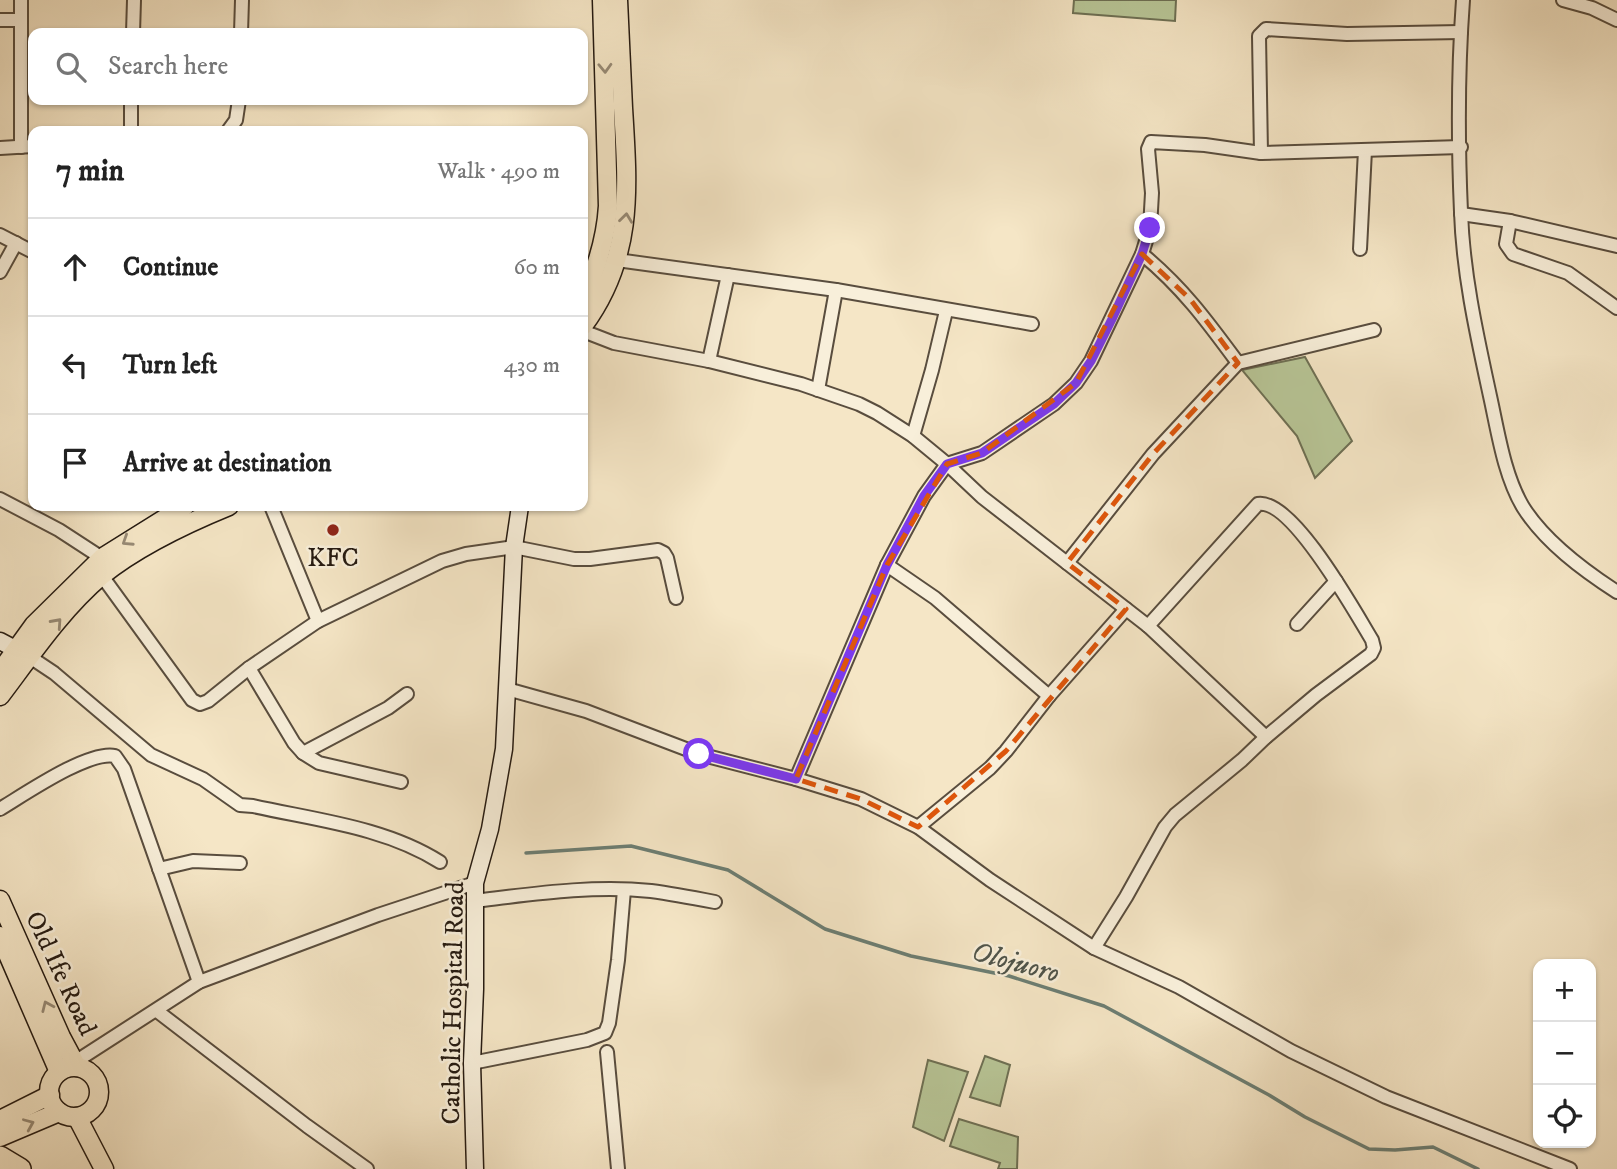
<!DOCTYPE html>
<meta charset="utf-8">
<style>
:root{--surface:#fff;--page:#f6f6f6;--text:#222;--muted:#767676;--line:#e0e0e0}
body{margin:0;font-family:"IM FELL DW Pica",serif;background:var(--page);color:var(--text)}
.controls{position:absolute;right:21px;bottom:21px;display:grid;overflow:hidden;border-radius:14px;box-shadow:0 2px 5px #0004}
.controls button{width:63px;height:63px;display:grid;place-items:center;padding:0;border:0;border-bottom:2px solid var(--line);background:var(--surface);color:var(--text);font:35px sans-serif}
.stop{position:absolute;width:21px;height:21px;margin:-16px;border:5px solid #7c3aed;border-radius:50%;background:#fff}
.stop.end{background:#7c3aed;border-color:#fff;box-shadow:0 2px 7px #0008}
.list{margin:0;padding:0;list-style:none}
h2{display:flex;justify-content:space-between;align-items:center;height:91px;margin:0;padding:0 28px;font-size:30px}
h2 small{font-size:23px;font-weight:400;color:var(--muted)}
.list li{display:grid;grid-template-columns:46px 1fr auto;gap:21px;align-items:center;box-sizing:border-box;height:98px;padding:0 28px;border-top:2px solid var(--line)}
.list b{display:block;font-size:26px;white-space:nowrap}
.list em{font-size:23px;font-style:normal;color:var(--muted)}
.icon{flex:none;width:38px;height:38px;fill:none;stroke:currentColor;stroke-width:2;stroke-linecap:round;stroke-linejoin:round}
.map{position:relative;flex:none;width:1617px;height:1169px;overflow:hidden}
.search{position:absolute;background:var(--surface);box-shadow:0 2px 5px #0004;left:28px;top:28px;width:560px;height:77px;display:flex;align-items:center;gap:18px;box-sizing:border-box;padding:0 24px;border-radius:14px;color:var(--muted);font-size:26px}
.panel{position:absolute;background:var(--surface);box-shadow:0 2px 5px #0004;left:28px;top:126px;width:560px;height:385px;border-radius:14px}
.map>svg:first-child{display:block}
.green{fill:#b8c697;stroke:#6e7054;stroke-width:2}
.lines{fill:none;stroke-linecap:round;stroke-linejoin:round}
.stream{stroke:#6c7e73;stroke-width:3.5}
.street-casing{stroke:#594d3e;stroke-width:16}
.secondary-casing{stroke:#251a11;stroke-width:19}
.primary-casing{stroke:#251a11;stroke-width:21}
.highway-casing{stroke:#251a11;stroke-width:24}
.street{stroke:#f8efda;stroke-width:12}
.secondary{stroke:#f8efda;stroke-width:16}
.primary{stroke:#f5e6c6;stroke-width:18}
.highway{stroke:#f5e6c6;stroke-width:21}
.oneway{stroke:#978a75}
.route{stroke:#7c3aed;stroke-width:9}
.marked{fill:none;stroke:#de560c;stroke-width:5;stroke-dasharray:14 9;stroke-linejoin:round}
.poi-dot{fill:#8f2418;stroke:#f8efda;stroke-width:2.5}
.labels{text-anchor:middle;stroke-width:5;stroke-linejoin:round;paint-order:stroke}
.poi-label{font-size:26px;fill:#251a11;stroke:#f8efda}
.street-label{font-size:26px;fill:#251a11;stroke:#f8efda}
.water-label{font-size:28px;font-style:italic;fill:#4f544a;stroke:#f8efda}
</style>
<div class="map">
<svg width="1617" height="1169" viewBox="0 0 1617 1169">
<rect width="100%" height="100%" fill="#f5e6c6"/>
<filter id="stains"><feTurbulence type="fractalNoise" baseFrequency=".00286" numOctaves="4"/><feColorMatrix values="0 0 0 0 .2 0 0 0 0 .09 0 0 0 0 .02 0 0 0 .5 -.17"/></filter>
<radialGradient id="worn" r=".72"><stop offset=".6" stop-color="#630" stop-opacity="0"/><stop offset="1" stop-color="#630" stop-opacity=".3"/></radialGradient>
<g class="green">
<polygon points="1074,0 1176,0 1175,21 1073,13"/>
<polygon points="1305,357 1352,441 1315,478 1297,436 1242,370"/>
<polygon points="985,1056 1010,1065 1000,1106 970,1097"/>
<polygon points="928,1060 968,1072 944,1141 913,1127"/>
<polygon points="959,1119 1018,1137 1017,1169 998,1169 1000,1163 950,1146"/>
</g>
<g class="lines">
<polyline class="stream" points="526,853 631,846 728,870 825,929 911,956 1009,976 1104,1006 1269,1095 1305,1117 1369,1149 1395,1150 1433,1147 1478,1169"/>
<g class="street-casing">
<g id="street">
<polyline points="21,0 21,147"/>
<path d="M1463 0C1458 68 1458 144 1461 212 1463 274 1477 336 1490 396 1498 432 1504 475 1523 507 1545 542 1583 570 1617 592"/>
<polyline points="1563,0 1592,8 1617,20"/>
<polyline points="0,20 21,20"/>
<polyline points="133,33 134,0"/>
<polyline points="241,33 242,0"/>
<polyline points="131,131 131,100"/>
<polyline points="228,131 236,120 239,100"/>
<polyline points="0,148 33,146"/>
<polyline points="1261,153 1259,36 1266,29 1347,34 1461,32"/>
<polyline points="1461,214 1510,221 1617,246"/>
<polyline points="1510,221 1506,244 1513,254 1568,273 1617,308"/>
<polyline points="0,235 33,252"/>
<polyline points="1360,249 1365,150"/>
<path d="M1142 254C1183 288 1207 321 1238 363"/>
<polyline points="617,260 836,290 1032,324"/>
<polyline points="0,272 16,243"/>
<polyline points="583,331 614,343 709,361 801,384 859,404 877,413 913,436 947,464 982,497 1148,626 1266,737"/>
<polyline points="709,361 728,275"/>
<polyline points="818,390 836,290"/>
<polyline points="913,436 932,370 946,311"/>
<polyline points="0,499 59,530 102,558"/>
<polyline points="271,506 318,621"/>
<polyline points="1067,563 1153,454 1238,363 1374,330"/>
<polyline points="887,565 935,598 1049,696"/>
<polyline points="102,576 192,700 200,704 208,701 249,668 318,621 442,561 466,554 514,547 574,559 590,559 658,550 664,553 667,558 676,598"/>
<polyline points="1297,624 1336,581"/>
<path d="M30 657 54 673 151 755 203 779 240 805 253 806C315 820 385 827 440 862"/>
<polyline points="249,668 294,743 303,753 319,763 401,782"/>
<polyline points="507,689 586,711 699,754 796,779 861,799 918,827 990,880 1094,948 1179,987 1291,1051 1386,1097 1570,1169"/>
<polyline points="303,753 388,708 407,694"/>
<polyline points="796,779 887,565 924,496 947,464 982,453 1054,404 1076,383 1091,361 1142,254 1150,228 1152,193 1148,149 1151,142 1205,145 1261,153 1461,147"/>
<path d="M0 809C25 794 89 750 115 756L124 769 199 982"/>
<polyline points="918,827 990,768 1006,751 1049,696 1126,609"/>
<polyline points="159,869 193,861 240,863"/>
<path d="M474 901C533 894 592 885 651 891 673 894 694 898 715 902"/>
<path d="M1094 948 1126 897 1165 827 1175 815 1242 760 1266 737 1316 695 1371 654 1374 648 1372 640C1355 612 1292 498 1258 504L1148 626"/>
<polyline points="157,1011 307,1126 367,1169"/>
<polyline points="607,1052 618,1169"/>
<polyline points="75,1062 199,982 378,915 475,883"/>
<polyline points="472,1063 587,1040 605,1033 609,1023 618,960 624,890"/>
</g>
</g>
<g class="secondary-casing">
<g id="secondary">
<polyline points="0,641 17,650"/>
<polyline points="475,1169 472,1063 475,989 475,883 490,829 504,749 514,547 520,506"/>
</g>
</g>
<g class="primary-casing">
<g id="primary">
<path d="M583 298C597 268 606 239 608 206L602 0"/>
<path d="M583 326C634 257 628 189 623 108 621 72 620 36 618 0"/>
<polyline points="0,672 34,625 102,558 185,506"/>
<path d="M0 696C31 655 62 609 101 576 138 546 185 524 229 506"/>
<polyline points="0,900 61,1037 77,1067"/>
<polyline points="0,936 59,1072"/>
<circle cx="74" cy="1092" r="25"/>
<polyline points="77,1117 104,1169"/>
<polyline points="0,1120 50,1095"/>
<polyline points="0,1137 59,1112"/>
</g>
</g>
<g class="highway-casing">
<polyline id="highway" points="0,1157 20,1169"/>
</g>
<use href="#street" class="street"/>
<use href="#secondary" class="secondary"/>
<use href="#primary" class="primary"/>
<use href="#highway" class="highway"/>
</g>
<defs><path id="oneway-chevron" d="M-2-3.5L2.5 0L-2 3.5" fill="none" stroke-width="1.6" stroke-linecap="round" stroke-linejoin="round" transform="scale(1.75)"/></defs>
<g class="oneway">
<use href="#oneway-chevron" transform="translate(605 68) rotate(88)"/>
<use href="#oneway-chevron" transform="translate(626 218) rotate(-83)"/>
<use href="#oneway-chevron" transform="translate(127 541) rotate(147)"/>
<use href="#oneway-chevron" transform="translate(57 623) rotate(-48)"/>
<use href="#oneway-chevron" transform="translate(47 1006) rotate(-114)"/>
<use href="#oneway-chevron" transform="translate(29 1124) rotate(-23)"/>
</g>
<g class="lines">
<polyline class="route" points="699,754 796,779 887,565 924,496 947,464 982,453 1054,404 1076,383 1091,361 1112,319 1142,254 1150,228"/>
</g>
<path class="marked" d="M1142 254 1190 299 1238 363 1153 454 1067 563 1126 609 1006 751 918 827 861 799 796 779 887 565 947 464 982 453 1076 383Z"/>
<circle class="poi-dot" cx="333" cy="530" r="7"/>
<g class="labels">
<g class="poi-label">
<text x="333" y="566">KFC</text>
</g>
<g class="street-label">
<text transform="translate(62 973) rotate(65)" y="9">Old Ife Road</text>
<text transform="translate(452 1003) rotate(-89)" y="9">Catholic Hospital Road</text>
</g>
<g class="water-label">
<text transform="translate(1016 961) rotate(15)" y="10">Olojuoro</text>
</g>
</g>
<rect width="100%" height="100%" filter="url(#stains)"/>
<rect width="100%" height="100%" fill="url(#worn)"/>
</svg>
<div class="controls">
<button>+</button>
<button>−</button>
<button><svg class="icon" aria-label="locate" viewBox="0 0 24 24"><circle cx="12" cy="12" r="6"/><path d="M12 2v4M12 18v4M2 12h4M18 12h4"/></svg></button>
</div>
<div class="stop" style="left:699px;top:754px"></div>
<div class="stop end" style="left:1150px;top:228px"></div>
<div class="search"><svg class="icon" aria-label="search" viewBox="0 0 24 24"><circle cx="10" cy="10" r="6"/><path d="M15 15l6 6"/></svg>Search here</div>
<section class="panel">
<h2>7 min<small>Walk · 490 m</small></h2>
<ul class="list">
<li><svg class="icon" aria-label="ahead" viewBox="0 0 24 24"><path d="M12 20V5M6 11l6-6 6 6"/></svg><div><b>Continue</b></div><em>60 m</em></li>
<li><svg class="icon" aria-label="left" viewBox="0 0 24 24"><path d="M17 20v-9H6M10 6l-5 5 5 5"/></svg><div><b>Turn left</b></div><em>430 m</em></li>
<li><svg class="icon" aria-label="arrive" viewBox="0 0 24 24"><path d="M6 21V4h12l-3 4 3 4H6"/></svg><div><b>Arrive at destination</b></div></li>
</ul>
</section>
</div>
